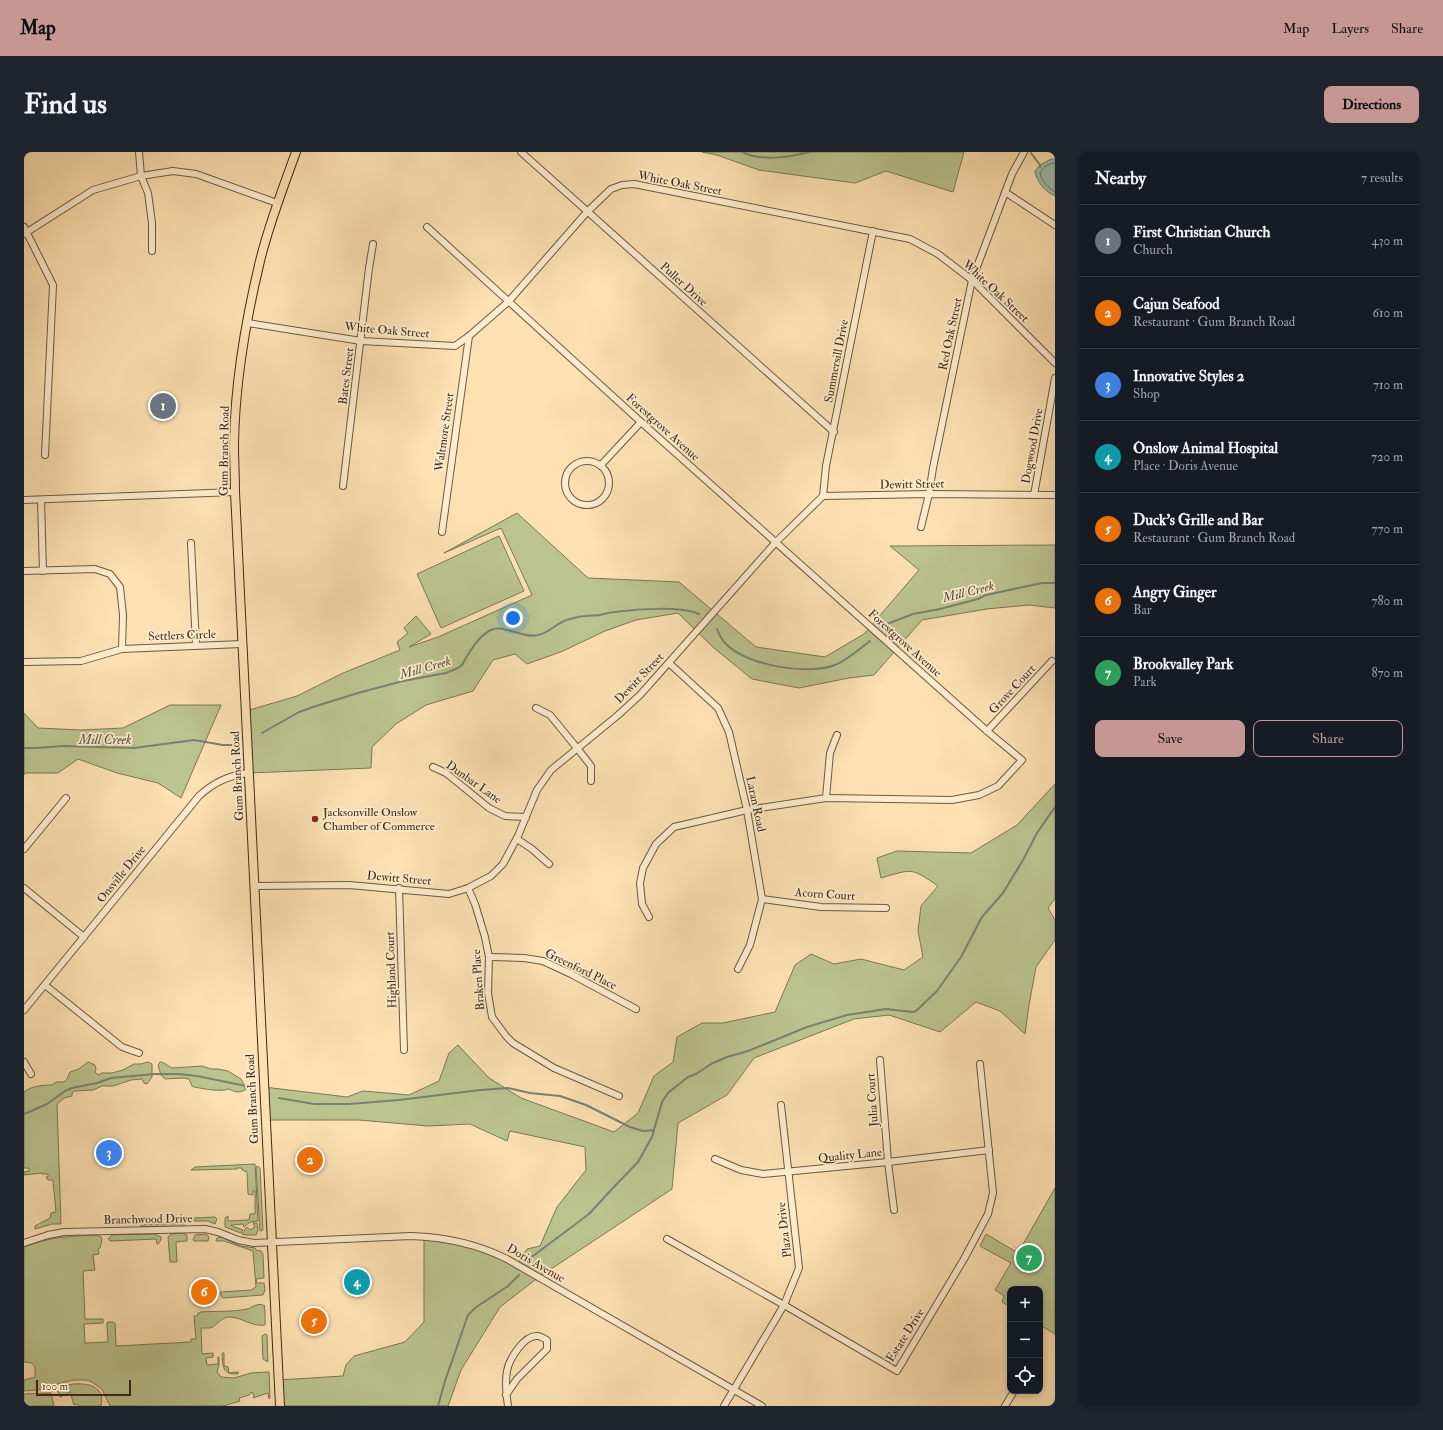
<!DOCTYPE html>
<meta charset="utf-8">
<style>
:root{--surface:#171b24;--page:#20242c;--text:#f1f3f6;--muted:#9ea1a6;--line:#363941;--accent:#c59692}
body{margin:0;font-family:"IM FELL Double Pica",serif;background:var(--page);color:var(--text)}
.controls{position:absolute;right:12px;bottom:12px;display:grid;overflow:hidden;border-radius:8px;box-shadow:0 2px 6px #0003}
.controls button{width:36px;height:36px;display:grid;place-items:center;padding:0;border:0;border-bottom:1px solid var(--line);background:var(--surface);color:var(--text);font:20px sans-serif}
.scale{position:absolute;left:12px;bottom:10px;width:95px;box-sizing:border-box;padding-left:4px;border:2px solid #3f2a1a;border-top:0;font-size:11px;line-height:14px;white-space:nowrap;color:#3f2a1a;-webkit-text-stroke:3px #feeccd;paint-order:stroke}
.you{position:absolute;left:489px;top:466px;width:14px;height:14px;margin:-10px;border:3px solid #fff;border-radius:50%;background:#1a73e8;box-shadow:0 0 0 6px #1a73e833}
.badge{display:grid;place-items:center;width:26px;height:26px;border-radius:50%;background:var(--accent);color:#fff;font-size:13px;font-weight:700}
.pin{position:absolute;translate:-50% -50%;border:2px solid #fff;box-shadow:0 1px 4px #0006}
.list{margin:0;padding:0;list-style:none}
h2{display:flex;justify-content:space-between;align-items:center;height:52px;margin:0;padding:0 16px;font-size:17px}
h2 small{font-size:13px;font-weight:400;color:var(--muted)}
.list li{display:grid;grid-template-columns:26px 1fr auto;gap:12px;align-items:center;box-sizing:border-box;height:72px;padding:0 16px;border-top:1px solid var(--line)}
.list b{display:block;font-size:15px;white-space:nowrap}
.list p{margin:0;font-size:13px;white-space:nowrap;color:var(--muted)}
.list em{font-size:13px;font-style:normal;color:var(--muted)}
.actions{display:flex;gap:8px;padding:12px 16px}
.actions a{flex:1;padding:9px 0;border:1px solid var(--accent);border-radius:8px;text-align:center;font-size:14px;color:var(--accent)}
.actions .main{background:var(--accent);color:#111}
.icon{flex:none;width:22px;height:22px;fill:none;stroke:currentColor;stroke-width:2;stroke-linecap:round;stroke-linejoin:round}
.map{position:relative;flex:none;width:1031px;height:1254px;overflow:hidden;border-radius:8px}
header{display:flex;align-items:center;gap:24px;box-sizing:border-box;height:56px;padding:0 20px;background:var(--accent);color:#111}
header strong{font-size:19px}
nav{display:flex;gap:22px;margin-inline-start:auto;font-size:14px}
.intro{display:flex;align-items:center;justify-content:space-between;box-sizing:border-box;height:96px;padding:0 24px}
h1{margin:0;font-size:28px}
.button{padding:10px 18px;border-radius:8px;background:var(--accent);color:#111;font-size:14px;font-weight:700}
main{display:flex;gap:24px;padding:0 24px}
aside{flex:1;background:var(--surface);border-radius:8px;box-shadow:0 2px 6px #0003}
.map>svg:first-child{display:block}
.green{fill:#bbc48f;stroke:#7d7754}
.water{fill:#9fbeab;stroke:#798371}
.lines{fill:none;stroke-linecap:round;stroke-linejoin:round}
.shore{stroke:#6f7462;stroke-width:1}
.stream{stroke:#798371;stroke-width:2}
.minor-casing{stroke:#6e5840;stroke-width:8}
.major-casing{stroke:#3f2a1a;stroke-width:10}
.minor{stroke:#feeccd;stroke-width:6}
.major{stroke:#fde1b2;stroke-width:8}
.poi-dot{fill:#8f2418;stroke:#feeccd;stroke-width:1.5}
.labels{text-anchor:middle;stroke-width:3.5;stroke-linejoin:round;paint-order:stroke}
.street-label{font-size:12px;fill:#3f2a1a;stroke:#feeccd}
.poi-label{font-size:12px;fill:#3f2a1a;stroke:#feeccd;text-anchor:start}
.water-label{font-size:13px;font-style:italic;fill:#574f3e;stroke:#feeccd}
</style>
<header>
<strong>Map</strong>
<nav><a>Map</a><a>Layers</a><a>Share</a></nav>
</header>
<div class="intro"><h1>Find us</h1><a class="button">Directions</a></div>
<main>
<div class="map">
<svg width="1031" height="1254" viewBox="0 0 1031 1254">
<rect width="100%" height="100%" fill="#fde1b2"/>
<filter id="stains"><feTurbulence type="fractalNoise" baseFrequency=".005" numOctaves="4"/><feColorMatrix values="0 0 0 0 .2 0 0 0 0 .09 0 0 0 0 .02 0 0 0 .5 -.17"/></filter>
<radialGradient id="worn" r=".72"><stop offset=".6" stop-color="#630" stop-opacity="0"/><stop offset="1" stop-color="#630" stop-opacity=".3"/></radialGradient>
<g class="green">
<polygon points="678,0 940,0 929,40 862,19 831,31 735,18 693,3"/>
<polygon points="493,361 564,426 655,430 732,495 801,505 840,482 895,418 866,394 1031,393 1031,456 1005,453 963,457 898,468 850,523 825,526 775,536 728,527 690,496 654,461 612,468 581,479 539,499 503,512 491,502 469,508 449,539 402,553 372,572 348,595 347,616 225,621 222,559 273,544 319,521 376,498 373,490 384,481 380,476 392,464 407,482 385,495 414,485 508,443 477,376 420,401"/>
<polygon points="475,384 500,439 417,476 393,422"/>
<polygon points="146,553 197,553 157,646 134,631 93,621 54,607 34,621 1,621 0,623 0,561 14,576 57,578 99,576"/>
<path d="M1031 632V747L1024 756 1031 768V788L1012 815 1005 853 1001 882 976 859 952 850 916 880 865 863 830 867 730 906 703 943 654 971 648 1037 515 1125 476 1155 437 1218 424 1254H256L255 1228 319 1224 322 1213 330 1204 381 1190 400 1170V1084L438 1089 493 1112 503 1097 516 1094 533 1055 562 1018 561 995 486 979 483 989 446 972 404 974 335 968H242L240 935 323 945 339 939 385 943 415 929 425 901 434 893 465 926 497 946 590 980 614 961 630 924 649 910 653 885 678 871H699L751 860 771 813 787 802 810 812 837 807 880 818 899 805 894 779 897 754 914 734C887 715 888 717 857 726L853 706 873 699 947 701 993 673Z"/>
<path d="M64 910 71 913 72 917 71 920 74 923 78 921H88L99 918 110 912H117L124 910 128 912V925L123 932 120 931 118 927 107 928 89 934H78L69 938 51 939 48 941V944L40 946 33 952 37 1072H28L11 1077V1074L26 1066 27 1061 32 1060 29 1028H24L22 1025H24V1022H18V1021L0 1023V1020L5 1019V1016H0V940C7 934 19 933 28 933L32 930H40L43 927 46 920 55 917Z"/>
<path d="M136 910C141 910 144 915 149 916L178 914 187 917H194L204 919 217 927 222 937 221 938C216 941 210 940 205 937 195 940 182 937 170 935L168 934 165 927 159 926 141 927 137 923 134 913Z"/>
<polygon points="231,1012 234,1069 226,1070 220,1075 219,1072 207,1073 208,1074 219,1078 217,1081 201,1075 201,1066 204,1064 204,1069 225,1068 226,1062 231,1062 231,1039 229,1039 229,1043 224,1042 223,1020 218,1018 218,1016 213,1016 213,1017 167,1018 171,1015"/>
<polygon points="233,1014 236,1016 239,1078 236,1079 232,1015"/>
<polygon points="1031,1036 1031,1182 1016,1173 1016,1137 986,1137 986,1155 978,1150 980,1144 971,1138 987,1111 956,1094 962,1082 994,1101"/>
<polygon points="191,1065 193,1067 191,1072 184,1069 170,1069 169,1066"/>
<polygon points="159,1071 161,1072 158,1075 118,1075 116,1073"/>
<polygon points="229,1071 233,1071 234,1078 232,1083 222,1083 218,1082 223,1075 226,1078 231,1075"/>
<polygon points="159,1081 163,1083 163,1089 152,1090 153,1110 146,1110 144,1085 147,1082"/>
<polygon points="131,1082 137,1085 137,1088 134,1092 133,1092 132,1087 86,1089 84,1087 88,1083"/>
<polygon points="182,1082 185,1085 184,1089 170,1089 169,1088 171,1083"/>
<path d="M73 1083 77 1085 78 1088 76 1096 74 1097 75 1102 69 1103 71 1118 59 1119 61 1167H79V1171L60 1172 61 1191 84 1190 83 1171 84 1170H88L91 1171 92 1194 167 1190V1187H172L170 1164H173L174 1161H176V1160C189 1159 211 1160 223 1157 230 1155 234 1150 241 1154L240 1155 241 1158V1173C226 1175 219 1165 205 1165 197 1165 193 1174 186 1176 184 1176 180 1176 177 1176L178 1202 189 1201V1205L182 1206 183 1213 194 1212V1205H195V1213L193 1220 197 1225 210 1226 227 1221 245 1220 246 1245 245 1247 244 1241 229 1246 230 1244 228 1240 225 1243 215 1246 216 1249 199 1254H86L78 1237 68 1230 62 1228H49L34 1232 24 1237 0 1239V1228L11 1225V1215L8 1211 0 1210V1095C25 1085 46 1084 73 1083Z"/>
<polygon points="197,1085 217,1094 231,1096 232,1098 237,1099 239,1102 240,1126 232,1127 233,1131 240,1131 241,1138 239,1143 199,1146 196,1142 197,1140 227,1138 232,1135 229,1099 200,1089 192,1089 193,1086"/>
<polygon points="241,1182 243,1183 244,1210 239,1207 238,1184"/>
<path d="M198 1201H200V1214L204 1215 205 1221 214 1220V1222C198 1223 199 1215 198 1201Z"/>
<path d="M49 1232C65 1231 81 1234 77 1254H55L53 1252 50 1253 46 1240 36 1245 34 1239 41 1234Z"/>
<polygon points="23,1241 27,1241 30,1254 0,1254 0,1242"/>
</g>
<path class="water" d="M1027 7H1031V44C1021 39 1013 31 1011 19L1016 13Z"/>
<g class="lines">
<path class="shore" d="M1031 11C1024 11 1019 16 1016 21 1017 29 1025 36 1031 40"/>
<g class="stream">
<path d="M718 0C739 10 764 5 786 0"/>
<polyline points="1007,1 1016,13 1016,15"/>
<polyline points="863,472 889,462 916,457 954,447 962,443 1018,431 1031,431"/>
<path d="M693 477C695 482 697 487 701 491 722 513 782 524 811 513 824 508 835 497 846 489"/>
<path d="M238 581 275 560 289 555 334 541 379 529 422 521 434 516 438 513C445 501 454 484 467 478 480 472 499 487 514 483 526 481 534 469 546 467 551 466 556 464 561 464 566 463 571 464 576 463 581 462 586 460 591 460 613 457 656 454 675 462"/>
<polyline points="0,596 12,596 39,594 110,596 170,588 199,593 208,593"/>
<polyline points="255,946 290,952 325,952 375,948 456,938 484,936 506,941 536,944 562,953 606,975 619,979 630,978"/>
<polyline points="0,962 23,952 41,939 48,936 73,931 87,926 130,922 155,922 173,924 227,935"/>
<polyline points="505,1107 565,1062 588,1037 614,1010 628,985 638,950 644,941 664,925 672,922 687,912 703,905 724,899 783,875 823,863 862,857 889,860 892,859 913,839 937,805 958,765 979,741 999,708 1013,681 1031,655"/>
<polyline points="414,1254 421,1229 444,1163 451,1156 484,1134 495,1123"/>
</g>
<g class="minor-casing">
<g id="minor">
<polyline points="115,0 117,24 124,41 128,71 128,99"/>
<polyline points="497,0 810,280"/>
<polyline points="981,40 1031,73"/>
<polyline points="0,75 29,133 21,303"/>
<polyline points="403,75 617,270 963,579 998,608 974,634 955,643 928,648 802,646 723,658 650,675 632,692 619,716 616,731 618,752 625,765"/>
<polyline points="0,82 69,38 117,24 149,19 172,22 253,51"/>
<polyline points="224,171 337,189 431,194 445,184 484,150 563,60 587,37 598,33 610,32 886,87 914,102 948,128 1031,211"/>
<circle cx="563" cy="331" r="22"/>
<polyline points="577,313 617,270"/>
<polyline points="319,334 345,116 349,92"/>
<polyline points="1010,343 1031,226"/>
<polyline points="799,344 802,314 849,79"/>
<polyline points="0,348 211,340"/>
<polyline points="17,348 19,419"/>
<polyline points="897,375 905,342 909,316 948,128 988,22 1000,0"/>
<polyline points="418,380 445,184"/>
<polyline points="167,391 172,493"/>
<polyline points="0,419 71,417 86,422 96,435 99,463 98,497"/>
<polyline points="0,510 57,509 98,497 218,492"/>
<polyline points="645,511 694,556 705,580 723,658 738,747 726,793 714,817"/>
<polyline points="512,556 526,563 553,596 567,614 567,629"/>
<polyline points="963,579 1028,509"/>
<polyline points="409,615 422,621 465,656 481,664 502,665"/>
<polyline points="802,646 806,601 813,583"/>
<polyline points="493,687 508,697 525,712"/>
<polyline points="0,697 42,646"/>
<polyline points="231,734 325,733 425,742 444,736 467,724 479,712 494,684 513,638 527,618 593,564 616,543 752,390 799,344 905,342 1031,343"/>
<polyline points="0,736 60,785"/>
<polyline points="375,736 380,898"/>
<polyline points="444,736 451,752 461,785 465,805 464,841 468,865 482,884 489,891 530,916 595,944"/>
<polyline points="738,747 797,755 862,756"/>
<polyline points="465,805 500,806 519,809 547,822 612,857"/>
<polyline points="21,833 98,895 115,901"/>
<path d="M0 858 175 644C190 630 205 623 225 621"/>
<polyline points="856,908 864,1010 870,1058"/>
<polyline points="0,910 7,922"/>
<polyline points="691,1007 717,1018 739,1022 864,1010 965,998"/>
<polyline points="643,1087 760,1153 873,1219 940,1107 964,1062 969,1041 956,912"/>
<path d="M0 1091 24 1083 40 1080 181 1077 194 1080 214 1088 230 1091 387 1084C421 1085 453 1092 483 1107L738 1254"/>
<path d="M482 1243 493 1227 523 1197V1188C520 1187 517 1184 514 1184 500 1182 485 1208 483 1219 481 1231 482 1242 484 1254"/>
<polyline points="700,1254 760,1153 775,1116 757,953"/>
<polyline points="981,1254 990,1239"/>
</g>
</g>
<g class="major-casing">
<path id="major" d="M256 1254 211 340C211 324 210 308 210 292 211 233 222 167 236 109 245 72 259 36 272 0"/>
</g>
<use href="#minor" class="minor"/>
<use href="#major" class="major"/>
</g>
<circle class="poi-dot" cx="291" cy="667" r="4"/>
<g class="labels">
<g class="street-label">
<text transform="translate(656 31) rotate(11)" y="4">White Oak Street</text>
<text transform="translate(660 132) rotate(42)" y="4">Puller Drive</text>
<text transform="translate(972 139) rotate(43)" y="4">White Oak Street</text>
<text transform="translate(363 178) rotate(5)" y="4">White Oak Street</text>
<text transform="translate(926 182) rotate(-78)" y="4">Red Oak Street</text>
<text transform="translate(812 209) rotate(-79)" y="4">Summersill Drive</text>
<text transform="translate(322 224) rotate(-83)" y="4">Bates Street</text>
<text transform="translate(639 275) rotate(42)" y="4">Forestgrove Avenue</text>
<text transform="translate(420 280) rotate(-82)" y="4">Waltmore Street</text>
<text transform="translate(1008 294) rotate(-80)" y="4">Dogwood Drive</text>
<text transform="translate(200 299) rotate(-89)" y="4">Gum Branch Road</text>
<text transform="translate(888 332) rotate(-1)" y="4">Dewitt Street</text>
<text transform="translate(158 483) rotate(-2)" y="4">Settlers Circle</text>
<text transform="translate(881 491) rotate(42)" y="4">Forestgrove Avenue</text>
<text transform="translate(615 526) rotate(-46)" y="4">Dewitt Street</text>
<text transform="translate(988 537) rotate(-47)" y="4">Grove Court</text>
<text transform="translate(213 624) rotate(-93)" y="4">Gum Branch Road</text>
<text transform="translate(450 630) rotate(35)" y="4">Dunbar Lane</text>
<text transform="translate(732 652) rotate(78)" y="4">Laran Road</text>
<text transform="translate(97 722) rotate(-51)" y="4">Onsville Drive</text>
<text transform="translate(375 726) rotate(5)" y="4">Dewitt Street</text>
<text transform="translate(801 742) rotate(4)" y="4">Acorn Court</text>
<text transform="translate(557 817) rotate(26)" y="4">Greenford Place</text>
<text transform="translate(367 818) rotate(-92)" y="4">Highland Court</text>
<text transform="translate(454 828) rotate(-94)" y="4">Braken Place</text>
<text transform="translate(228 947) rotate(-93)" y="4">Gum Branch Road</text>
<text transform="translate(848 948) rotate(-94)" y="4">Julia Court</text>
<text transform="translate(826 1003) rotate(-6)" y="4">Quality Lane</text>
<text transform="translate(124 1067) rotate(-1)" y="4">Branchwood Drive</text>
<text transform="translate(760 1078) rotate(-97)" y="4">Plaza Drive</text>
<text transform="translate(512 1111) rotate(30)" y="4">Doris Avenue</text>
<text transform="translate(881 1183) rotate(-58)" y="4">Estate Drive</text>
</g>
<g class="poi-label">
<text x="299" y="664">Jacksonville Onslow<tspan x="299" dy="14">Chamber of Commerce</tspan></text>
</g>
<g class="water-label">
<text transform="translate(944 439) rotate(-14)" y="5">Mill Creek</text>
<text transform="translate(401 515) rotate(-16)" y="5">Mill Creek</text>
<text x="81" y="592">Mill Creek</text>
</g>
</g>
<rect width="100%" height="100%" filter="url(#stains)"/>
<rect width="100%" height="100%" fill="url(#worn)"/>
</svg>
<div class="controls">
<button>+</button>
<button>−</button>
<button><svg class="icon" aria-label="locate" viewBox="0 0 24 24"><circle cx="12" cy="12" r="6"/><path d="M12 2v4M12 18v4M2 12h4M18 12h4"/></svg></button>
</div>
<div class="scale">100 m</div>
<div class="you"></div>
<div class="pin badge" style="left:139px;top:254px;background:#6b7280">1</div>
<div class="pin badge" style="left:286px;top:1008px;background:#e8710a">2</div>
<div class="pin badge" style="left:85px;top:1001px;background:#3f7fe0">3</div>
<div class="pin badge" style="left:333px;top:1130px;background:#0f9aa8">4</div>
<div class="pin badge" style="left:290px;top:1169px;background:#e8710a">5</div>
<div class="pin badge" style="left:180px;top:1140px;background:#e8710a">6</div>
<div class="pin badge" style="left:1005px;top:1106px;background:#2e9e5b">7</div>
</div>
<aside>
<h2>Nearby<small>7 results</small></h2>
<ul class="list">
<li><span class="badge" style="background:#6b7280">1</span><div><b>First Christian Church</b><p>Church</p></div><em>430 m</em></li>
<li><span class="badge" style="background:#e8710a">2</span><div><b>Cajun Seafood</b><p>Restaurant · Gum Branch Road</p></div><em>610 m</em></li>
<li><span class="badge" style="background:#3f7fe0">3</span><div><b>Innovative Styles 2</b><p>Shop</p></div><em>710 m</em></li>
<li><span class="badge" style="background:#0f9aa8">4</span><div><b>Onslow Animal Hospital</b><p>Place · Doris Avenue</p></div><em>720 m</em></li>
<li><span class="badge" style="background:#e8710a">5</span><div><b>Duck's Grille and Bar</b><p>Restaurant · Gum Branch Road</p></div><em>770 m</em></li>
<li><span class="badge" style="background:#e8710a">6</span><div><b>Angry Ginger</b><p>Bar</p></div><em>780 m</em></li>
<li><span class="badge" style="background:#2e9e5b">7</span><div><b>Brookvalley Park</b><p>Park</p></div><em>870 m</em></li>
</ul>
<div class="actions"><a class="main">Save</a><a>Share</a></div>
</aside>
</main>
